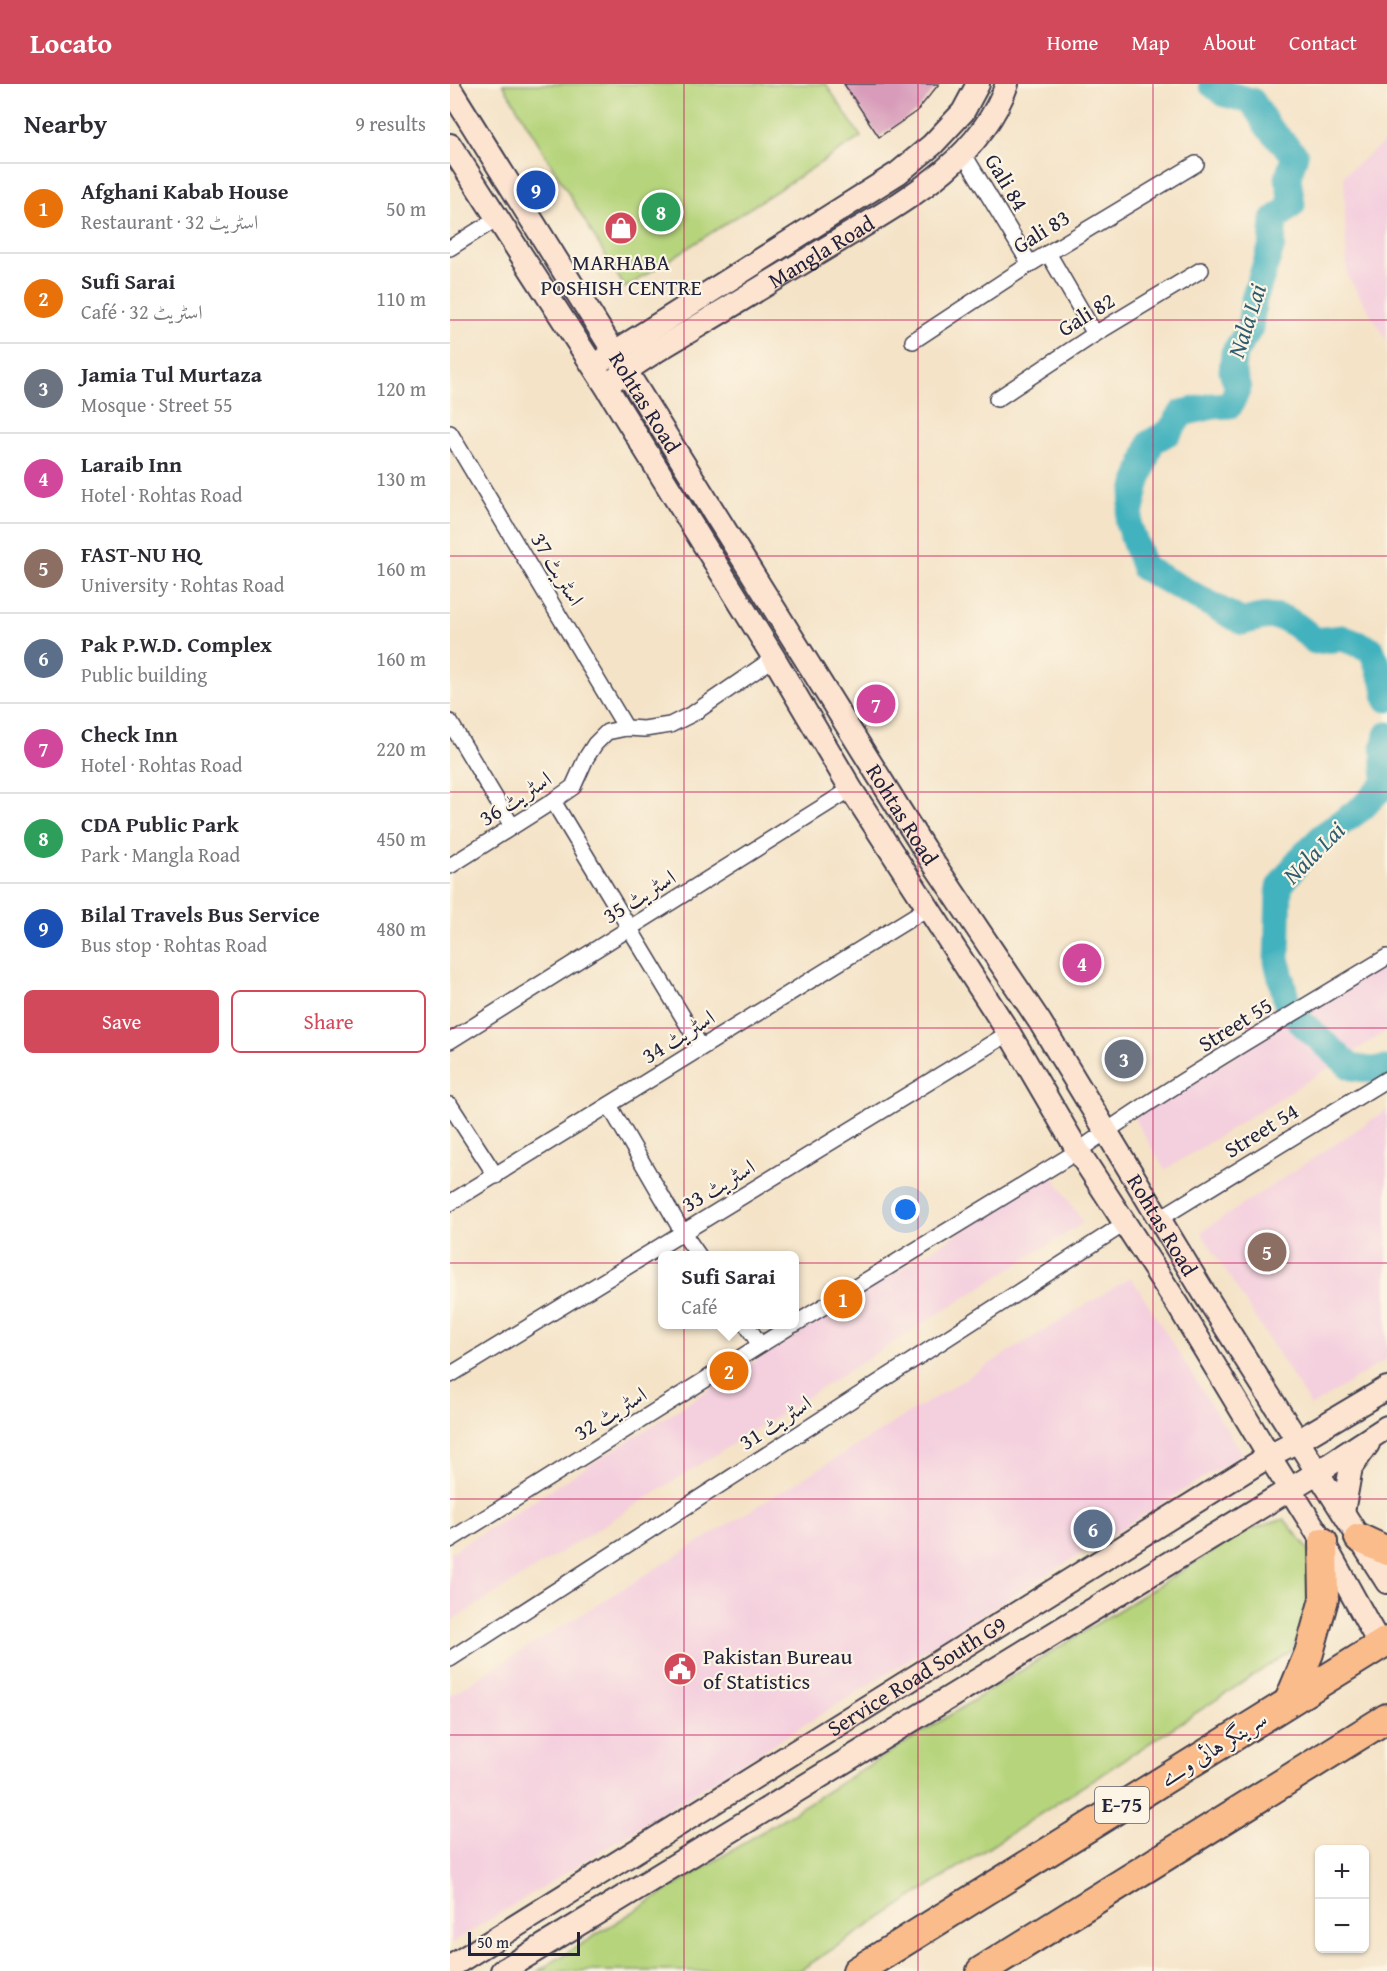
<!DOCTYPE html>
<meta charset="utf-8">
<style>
:root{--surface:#fff;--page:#f2f2f3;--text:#2b2b33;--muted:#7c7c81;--line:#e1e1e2;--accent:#d1495b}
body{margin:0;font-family:"Gentium Book Plus",Amiri,serif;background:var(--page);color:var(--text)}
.controls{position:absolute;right:18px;bottom:18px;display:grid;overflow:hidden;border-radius:9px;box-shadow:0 2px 4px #0004}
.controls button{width:54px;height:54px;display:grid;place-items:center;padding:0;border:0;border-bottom:2px solid var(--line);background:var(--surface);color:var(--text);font:30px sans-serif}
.scale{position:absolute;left:18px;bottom:15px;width:112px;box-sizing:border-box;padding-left:6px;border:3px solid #22223b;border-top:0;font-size:16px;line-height:21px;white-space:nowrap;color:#22223b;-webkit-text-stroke:4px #fcf5e5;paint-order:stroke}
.you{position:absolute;left:456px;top:1126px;width:21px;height:21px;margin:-15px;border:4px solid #fff;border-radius:50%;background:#1a73e8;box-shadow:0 0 0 9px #1a73e833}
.badge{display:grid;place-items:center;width:39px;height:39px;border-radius:50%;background:var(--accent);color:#fff;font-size:20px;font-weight:700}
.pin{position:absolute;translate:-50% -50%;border:3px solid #fff;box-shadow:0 2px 6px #0006}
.popup{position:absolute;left:208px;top:1167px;width:141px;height:78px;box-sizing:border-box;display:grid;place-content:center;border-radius:9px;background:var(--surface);filter:drop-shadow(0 2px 4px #0005);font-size:20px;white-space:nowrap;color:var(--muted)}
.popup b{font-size:22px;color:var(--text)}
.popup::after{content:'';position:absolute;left:50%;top:100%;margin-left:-12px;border:12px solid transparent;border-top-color:var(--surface)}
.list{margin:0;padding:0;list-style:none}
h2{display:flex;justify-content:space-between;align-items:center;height:78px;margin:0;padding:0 24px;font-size:26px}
h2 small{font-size:20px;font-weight:400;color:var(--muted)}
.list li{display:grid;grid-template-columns:39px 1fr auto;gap:18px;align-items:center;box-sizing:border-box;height:90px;padding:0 24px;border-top:2px solid var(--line)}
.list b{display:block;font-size:22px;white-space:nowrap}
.list p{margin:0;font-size:20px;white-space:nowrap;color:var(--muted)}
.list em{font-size:20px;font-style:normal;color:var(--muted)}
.actions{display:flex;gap:12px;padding:18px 24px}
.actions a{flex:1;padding:14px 0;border:2px solid var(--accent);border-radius:9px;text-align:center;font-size:21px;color:var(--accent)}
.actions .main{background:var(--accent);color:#fff}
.map{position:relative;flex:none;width:937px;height:1887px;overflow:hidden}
header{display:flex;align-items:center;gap:36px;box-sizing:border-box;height:84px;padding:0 30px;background:var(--accent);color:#fff}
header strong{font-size:28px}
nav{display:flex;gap:33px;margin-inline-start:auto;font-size:21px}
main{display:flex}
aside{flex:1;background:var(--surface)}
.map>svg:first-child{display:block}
.built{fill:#f4cfde}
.green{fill:#b6d47b;stroke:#6c7b5b;stroke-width:1.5}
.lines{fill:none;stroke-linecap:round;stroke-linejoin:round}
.river{stroke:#43b2be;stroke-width:27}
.building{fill:#d89cba}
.street-casing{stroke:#423f50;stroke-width:18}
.secondary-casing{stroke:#423f50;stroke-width:26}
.highway-casing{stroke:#423f50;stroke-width:32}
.street{stroke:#fff;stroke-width:15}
.secondary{stroke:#fde4d1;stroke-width:22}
.highway{stroke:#fabc8b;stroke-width:28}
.grid{fill:none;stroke:#c2185b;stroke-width:1.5;stroke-opacity:0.55}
.labels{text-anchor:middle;stroke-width:4.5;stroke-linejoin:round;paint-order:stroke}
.shield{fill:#fcf5e5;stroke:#63616e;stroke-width:1.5}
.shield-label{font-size:21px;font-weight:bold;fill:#22223b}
.street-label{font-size:22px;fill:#22223b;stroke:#fcf5e5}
.poi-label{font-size:22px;fill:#22223b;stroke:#fcf5e5}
.water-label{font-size:24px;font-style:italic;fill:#2f5c6f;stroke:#fcf5e5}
</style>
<header>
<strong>Locato</strong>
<nav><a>Home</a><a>Map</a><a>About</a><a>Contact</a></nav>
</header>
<main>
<aside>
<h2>Nearby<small>9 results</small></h2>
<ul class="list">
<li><span class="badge" style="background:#e8710a">1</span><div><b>Afghani Kabab House</b><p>Restaurant · اسٹریٹ 32</p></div><em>50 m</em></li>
<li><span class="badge" style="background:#e8710a">2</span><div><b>Sufi Sarai</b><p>Café · اسٹریٹ 32</p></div><em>110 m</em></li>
<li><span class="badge" style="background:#6b7280">3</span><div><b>Jamia Tul Murtaza</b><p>Mosque · Street 55</p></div><em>120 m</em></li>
<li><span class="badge" style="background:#d1479c">4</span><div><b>Laraib Inn</b><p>Hotel · Rohtas Road</p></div><em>130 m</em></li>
<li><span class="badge" style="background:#8d6e63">5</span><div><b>FAST-NU HQ</b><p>University · Rohtas Road</p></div><em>160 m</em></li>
<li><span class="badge" style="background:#5c6f8a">6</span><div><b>Pak P.W.D. Complex</b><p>Public building</p></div><em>160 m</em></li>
<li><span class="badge" style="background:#d1479c">7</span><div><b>Check Inn</b><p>Hotel · Rohtas Road</p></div><em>220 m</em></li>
<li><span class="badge" style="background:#2e9e5b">8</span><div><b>CDA Public Park</b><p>Park · Mangla Road</p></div><em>450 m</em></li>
<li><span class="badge" style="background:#1a4fb4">9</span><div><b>Bilal Travels Bus Service</b><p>Bus stop · Rohtas Road</p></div><em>480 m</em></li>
</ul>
<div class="actions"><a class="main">Save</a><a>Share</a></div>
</aside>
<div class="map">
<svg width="937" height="1887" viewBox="0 0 937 1887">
<rect width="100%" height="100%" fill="#fcf5e5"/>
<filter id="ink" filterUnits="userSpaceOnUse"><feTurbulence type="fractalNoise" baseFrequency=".0167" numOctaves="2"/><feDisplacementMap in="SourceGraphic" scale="12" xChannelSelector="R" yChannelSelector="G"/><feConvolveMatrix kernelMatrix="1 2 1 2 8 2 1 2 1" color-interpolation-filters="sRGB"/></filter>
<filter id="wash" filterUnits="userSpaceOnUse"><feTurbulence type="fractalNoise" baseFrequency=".008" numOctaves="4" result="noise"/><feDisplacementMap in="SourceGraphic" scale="24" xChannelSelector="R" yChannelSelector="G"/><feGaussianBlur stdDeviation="1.35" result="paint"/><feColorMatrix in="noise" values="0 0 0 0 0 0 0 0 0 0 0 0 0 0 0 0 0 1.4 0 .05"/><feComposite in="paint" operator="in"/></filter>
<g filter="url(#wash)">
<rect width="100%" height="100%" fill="#f4e3c7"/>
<g class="built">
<polygon points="937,56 937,257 897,191 894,91"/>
<polygon points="937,878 937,947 715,1086 684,1034"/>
<polygon points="937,1026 937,1275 861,1322 751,1148"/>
<polygon points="602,1090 633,1139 0,1538 0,1469"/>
<polygon points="681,1193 792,1370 0,1860 0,1611"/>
</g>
<g class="green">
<polygon points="53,0 376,0 411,53 175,204"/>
<polygon points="834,1435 859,1466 859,1527 841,1567 349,1887 88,1887 796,1447"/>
</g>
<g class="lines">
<g class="river">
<path d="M762 0 775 10 802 17 818 43 845 71 838 93 842 121 824 136 822 161 804 215 800 244 784 269 782 287 788 304 780 321 763 322 732 329 719 348 701 358 687 400 678 439 694 484 793 538C829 526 838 533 865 557L892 554 921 565 934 597 937 615"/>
<polyline points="937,651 934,663 936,699 912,724 874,751 849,776 829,803 827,877 838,923 854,941 901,983 921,986 937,985"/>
</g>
</g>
<g id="blocks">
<polygon class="building" points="394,0 489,0 467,27 429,53"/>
</g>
</g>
<g filter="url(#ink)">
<use href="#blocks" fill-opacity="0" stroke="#423f50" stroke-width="1.5"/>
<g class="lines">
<g class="street-casing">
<g id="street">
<polyline points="513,69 580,180"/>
<polyline points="0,164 46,135"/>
<polyline points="598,169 645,250"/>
<polyline points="463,257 580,180 746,80"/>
<polyline points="547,315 645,250 751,186"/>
<polyline points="0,349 176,644"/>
<polyline points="0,638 62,742"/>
<polyline points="103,717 251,963"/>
<polyline points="0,782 103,717 123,703 136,674 145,660 157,648 176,644 194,645 220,641 244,629 324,574"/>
<polyline points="0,957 401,705"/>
<polyline points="0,1021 46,1092"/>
<polyline points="159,1021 233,1149 249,1172"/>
<polyline points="0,1119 479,823"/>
<polyline points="709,1135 937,995"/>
<polyline points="296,1240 310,1261"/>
<path d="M345 1240 628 1067C727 997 833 936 937 873"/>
<polyline points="0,1291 559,949"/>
<polyline points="0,1456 344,1240"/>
<polyline points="0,1575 674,1140"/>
</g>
</g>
<g class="secondary-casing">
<g id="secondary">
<path id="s1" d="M0 5 474 765 590 938 754 1209 937 1498"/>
<polyline points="0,61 156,302 324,574 401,705 559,949 628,1067 728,1221 819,1372 873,1458 930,1561"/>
<polyline points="152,276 448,89 482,61 513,28 528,0"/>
<path id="s2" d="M164 296C190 275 220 259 248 242 295 214 341 185 388 157 454 117 530 77 557 0"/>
<polyline points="893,1428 901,1383 918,1360"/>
<path id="s3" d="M0 1883 819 1372 848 1357 937 1304"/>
<polyline points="52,1887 868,1388 937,1343"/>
</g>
</g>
<g class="highway-casing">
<g id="highway">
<polyline points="909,1454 937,1467"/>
<polyline points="839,1617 859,1569 874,1515 873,1458"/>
<polyline points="407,1887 937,1557"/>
<polyline points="531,1887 937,1634"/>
</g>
</g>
<use href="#street" class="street"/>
<use href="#secondary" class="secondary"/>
<use href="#highway" class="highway"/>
</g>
</g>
<path class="grid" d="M234 0V1887M468 0V1887M703 0V1887M0 236H937M0 472H937M0 708H937M0 944H937M0 1179H937M0 1415H937M0 1651H937"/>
<defs>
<g id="shop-disc" transform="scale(1.725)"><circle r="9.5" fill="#d1495b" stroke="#fcf5e5"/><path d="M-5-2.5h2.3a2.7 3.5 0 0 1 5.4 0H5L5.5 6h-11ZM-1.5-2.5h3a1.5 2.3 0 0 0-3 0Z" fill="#fff"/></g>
<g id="civic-disc" transform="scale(1.725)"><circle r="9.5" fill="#d1495b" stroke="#fcf5e5"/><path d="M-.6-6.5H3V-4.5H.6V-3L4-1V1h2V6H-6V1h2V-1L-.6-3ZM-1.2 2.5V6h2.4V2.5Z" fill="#fff"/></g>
</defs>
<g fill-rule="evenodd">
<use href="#shop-disc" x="171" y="144"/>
<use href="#civic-disc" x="230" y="1585"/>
</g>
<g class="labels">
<rect class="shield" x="645" y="1703" width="54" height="36" rx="4.5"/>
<g class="shield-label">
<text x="672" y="1728">E-75</text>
</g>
<g class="street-label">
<text transform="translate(557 98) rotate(59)" y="8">Gali 84</text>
<text transform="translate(591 147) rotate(-32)" y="8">Gali 83</text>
<text dy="8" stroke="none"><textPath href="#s2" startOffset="244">Mangla Road</textPath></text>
<text transform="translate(636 230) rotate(-32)" y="8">Gali 82</text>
<text dy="8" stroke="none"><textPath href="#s1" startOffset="369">Rohtas Road</textPath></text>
<text transform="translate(108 485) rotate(59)" y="8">اسٹریٹ 37</text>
<text transform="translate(65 714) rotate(-33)" y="8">اسٹریٹ 36</text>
<text dy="8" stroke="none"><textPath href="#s1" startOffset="855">Rohtas Road</textPath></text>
<text transform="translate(189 812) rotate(-32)" y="8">اسٹریٹ 35</text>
<text transform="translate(785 940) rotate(-32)" y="8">Street 55</text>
<text transform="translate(228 952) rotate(-32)" y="8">اسٹریٹ 34</text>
<text transform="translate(811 1046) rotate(-32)" y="8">Street 54</text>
<text transform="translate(268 1101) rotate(-31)" y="8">اسٹریٹ 33</text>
<text dy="8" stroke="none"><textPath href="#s1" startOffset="1341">Rohtas Road</textPath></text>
<text transform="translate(160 1329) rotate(-32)" y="8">اسٹریٹ 32</text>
<text transform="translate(325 1338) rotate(-33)" y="8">اسٹریٹ 31</text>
<text dy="8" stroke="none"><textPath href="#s3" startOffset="550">Service Road South G9</textPath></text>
<text transform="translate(763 1664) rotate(-32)" y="8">سرینگر ہائی وے</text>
</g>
<g class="poi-label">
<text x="171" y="186">MARHABA<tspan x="171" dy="25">POSHISH CENTRE</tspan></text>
<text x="253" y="1580" text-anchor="start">Pakistan Bureau<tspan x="253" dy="25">of Statistics</tspan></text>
</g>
<g class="water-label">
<text transform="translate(797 237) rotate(-72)" y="8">Nala Lai</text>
<text transform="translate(864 769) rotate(-45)" y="8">Nala Lai</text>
</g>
</g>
</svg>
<div class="controls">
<button>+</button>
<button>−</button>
</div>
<div class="scale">50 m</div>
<div class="you"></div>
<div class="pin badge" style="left:393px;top:1215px;background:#e8710a">1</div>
<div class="pin badge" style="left:279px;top:1287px;background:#e8710a">2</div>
<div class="popup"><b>Sufi Sarai</b>Café</div>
<div class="pin badge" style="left:674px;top:975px;background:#6b7280">3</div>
<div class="pin badge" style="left:632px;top:879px;background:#d1479c">4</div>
<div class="pin badge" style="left:817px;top:1168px;background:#8d6e63">5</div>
<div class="pin badge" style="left:643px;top:1445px;background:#5c6f8a">6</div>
<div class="pin badge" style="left:426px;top:620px;background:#d1479c">7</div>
<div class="pin badge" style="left:211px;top:128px;background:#2e9e5b">8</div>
<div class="pin badge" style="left:86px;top:106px;background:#1a4fb4">9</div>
</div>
</main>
